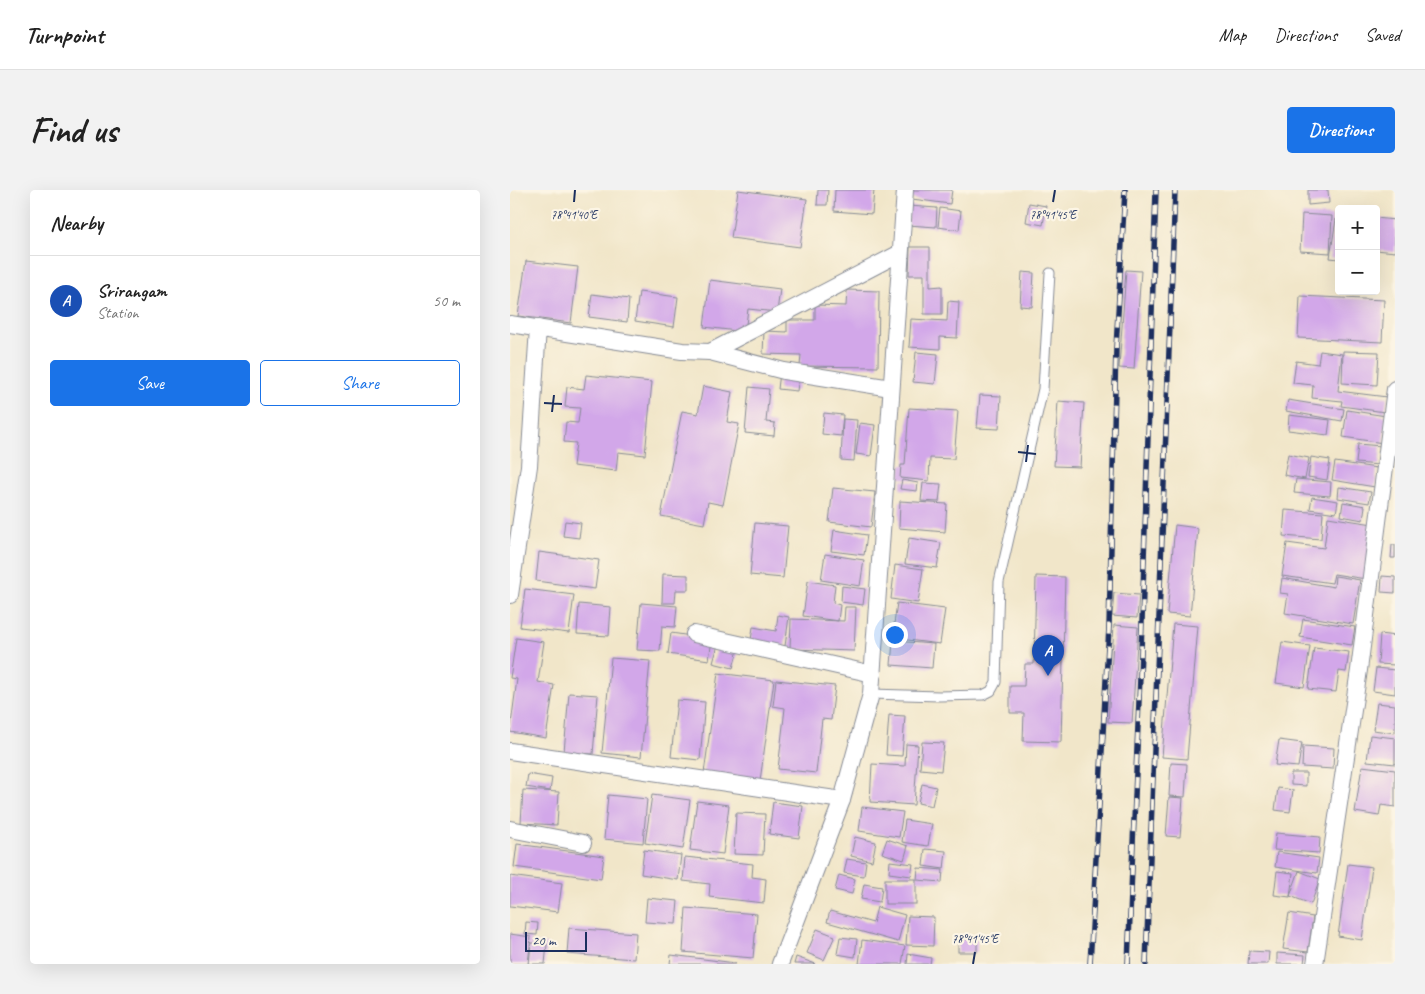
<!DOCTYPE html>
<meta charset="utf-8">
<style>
:root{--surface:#fff;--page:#f2f2f2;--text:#222;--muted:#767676;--line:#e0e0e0;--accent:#1a73e8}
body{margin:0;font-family:Caveat,sans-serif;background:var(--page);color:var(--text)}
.controls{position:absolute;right:15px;top:15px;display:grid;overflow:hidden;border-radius:5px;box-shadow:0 5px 20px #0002}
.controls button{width:45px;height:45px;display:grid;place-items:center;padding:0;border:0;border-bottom:1px solid var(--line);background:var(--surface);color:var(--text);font:25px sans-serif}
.scale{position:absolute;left:15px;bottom:12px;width:62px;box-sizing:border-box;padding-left:5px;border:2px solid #1b2f5e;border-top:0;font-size:14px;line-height:18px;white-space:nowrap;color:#1b2f5e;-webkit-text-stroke:4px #fcf5e5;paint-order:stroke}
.you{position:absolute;left:384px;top:444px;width:18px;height:18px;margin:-12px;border:4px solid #fff;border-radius:50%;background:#1a73e8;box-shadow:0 0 0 8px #1a73e833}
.badge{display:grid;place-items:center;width:32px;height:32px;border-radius:50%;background:var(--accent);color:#fff;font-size:16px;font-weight:700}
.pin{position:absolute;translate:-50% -41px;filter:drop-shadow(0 1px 2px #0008)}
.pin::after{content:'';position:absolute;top:26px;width:18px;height:15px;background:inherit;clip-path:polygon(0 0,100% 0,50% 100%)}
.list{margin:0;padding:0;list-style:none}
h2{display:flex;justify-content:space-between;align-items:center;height:65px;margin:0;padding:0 20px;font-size:21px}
h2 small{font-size:16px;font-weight:400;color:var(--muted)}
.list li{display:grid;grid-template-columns:32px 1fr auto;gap:15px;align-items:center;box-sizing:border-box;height:90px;padding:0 20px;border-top:1px solid var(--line)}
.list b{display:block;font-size:19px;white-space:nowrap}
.list p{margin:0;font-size:16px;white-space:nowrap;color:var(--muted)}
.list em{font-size:16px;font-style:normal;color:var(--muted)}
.actions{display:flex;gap:10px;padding:15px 20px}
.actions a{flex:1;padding:11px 0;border:1px solid var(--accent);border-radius:5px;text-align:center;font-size:18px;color:var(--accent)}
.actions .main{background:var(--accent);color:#fff}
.map{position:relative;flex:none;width:885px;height:774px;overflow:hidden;border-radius:5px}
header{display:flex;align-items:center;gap:30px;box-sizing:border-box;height:70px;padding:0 25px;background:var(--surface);border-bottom:1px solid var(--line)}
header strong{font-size:24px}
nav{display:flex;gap:28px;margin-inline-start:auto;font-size:18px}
.intro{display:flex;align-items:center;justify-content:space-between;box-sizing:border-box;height:120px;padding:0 30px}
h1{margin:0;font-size:35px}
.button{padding:12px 22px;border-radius:5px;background:var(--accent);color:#fff;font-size:18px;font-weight:700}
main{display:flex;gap:30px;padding:0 30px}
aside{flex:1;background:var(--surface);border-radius:5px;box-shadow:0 5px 20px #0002}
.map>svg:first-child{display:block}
.building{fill:#d2a7e9}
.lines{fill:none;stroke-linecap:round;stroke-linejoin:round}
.lane-casing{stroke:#868a94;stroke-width:11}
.street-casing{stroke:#868a94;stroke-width:18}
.lane{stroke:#fff;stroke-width:9}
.street{stroke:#fff;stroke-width:16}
.rail-casing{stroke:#1b2f5e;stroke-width:5.5}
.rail{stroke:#fcf5e5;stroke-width:4;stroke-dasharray:11;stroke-linecap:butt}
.ticks{fill:none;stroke:#1b2f5e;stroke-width:2}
.ticks-label{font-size:12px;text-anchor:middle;fill:#1b2f5e;stroke:#fcf5e5;stroke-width:4.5;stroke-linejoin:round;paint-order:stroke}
</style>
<header>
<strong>Turnpoint</strong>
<nav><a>Map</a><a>Directions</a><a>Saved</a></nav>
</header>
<div class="intro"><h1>Find us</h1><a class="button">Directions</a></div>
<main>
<aside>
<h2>Nearby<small></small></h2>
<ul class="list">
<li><span class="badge" style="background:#1a4fb4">A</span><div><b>Srirangam</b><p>Station</p></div><em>50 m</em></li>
</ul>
<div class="actions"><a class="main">Save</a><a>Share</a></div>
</aside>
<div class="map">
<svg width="885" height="774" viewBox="0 0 885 774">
<rect width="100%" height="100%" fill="#fcf5e5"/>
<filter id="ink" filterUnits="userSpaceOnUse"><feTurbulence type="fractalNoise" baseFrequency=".02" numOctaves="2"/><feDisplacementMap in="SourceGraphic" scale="10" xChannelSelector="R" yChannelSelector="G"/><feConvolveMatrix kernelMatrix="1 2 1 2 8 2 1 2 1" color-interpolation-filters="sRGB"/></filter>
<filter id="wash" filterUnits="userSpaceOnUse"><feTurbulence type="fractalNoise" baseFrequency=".0096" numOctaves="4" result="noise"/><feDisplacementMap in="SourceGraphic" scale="20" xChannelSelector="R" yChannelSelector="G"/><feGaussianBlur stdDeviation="1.12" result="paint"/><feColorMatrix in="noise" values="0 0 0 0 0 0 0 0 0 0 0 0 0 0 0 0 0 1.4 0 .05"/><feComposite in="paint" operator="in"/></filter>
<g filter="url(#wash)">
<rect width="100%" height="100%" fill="#f1e6c9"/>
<g id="blocks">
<g class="building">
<polygon points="228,0 297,9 290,57 221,48"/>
<polygon points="308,0 318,0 317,15 307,15"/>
<polygon points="325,0 364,0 362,24 324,21"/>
<polygon points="403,0 442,0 440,14 402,9"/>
<polygon points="798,0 818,0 819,13 798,15"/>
<polygon points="519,13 536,16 533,35 516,32"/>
<polygon points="399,16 427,18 426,37 398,35"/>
<polygon points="430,18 451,21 449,40 428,37"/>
<polygon points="792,24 822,26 820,63 790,61"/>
<polygon points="866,28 885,30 885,62 866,60"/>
<polygon points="826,29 829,30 829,69 820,68"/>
<polygon points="400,57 420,57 420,97 432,96 432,124 414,124 414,85 399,85"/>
<polygon points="16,71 68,77 61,133 8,126"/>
<polygon points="616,80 631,81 624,179 609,178"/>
<polygon points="512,82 524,83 522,117 510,116"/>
<polygon points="200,90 270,99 267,122 238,119 235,142 194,137"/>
<polygon points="337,100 369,101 368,177 290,176 291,165 253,164 254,141 277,142 277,130 305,130 305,115 336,116"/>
<polygon points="129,102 168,107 164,137 125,131"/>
<polygon points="82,104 119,109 117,132 79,127"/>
<polygon points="790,106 874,110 872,152 788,148"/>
<polygon points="438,111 449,112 447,148 430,147 430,159 399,157 401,129 437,131"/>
<polygon points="810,161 832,164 828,201 877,207 875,222 831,216 832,211 802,208 803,195 783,193 786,171 808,174"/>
<polygon points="833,161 869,162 867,195 832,193"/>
<polygon points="406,162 428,164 425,194 403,192"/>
<polygon points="270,183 289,186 287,201 268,199"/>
<polygon points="76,185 142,192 135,265 108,262 106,281 63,276 66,253 54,252 56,232 68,233 70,218 55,217 57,197 74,199"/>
<polygon points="193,196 222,202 217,232 229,234 213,315 198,312 194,334 151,326 172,221 188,224"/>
<polygon points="239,197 259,199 256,232 265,233 264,246 235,243"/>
<polygon points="470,205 491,206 489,239 467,238"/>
<polygon points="778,210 834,219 832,231 776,221"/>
<polygon points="548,211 574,213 570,277 544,276"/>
<polygon points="399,218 448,221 444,269 420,268 419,291 390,288 391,275 395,275"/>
<polygon points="837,220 876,226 873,253 833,247"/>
<polygon points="314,223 333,225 331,246 312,244"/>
<polygon points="779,225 820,230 818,245 778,240"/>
<polygon points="333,229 347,230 344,271 331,270"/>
<polygon points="350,233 365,235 361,266 346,264"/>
<polygon points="848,254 871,256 869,275 846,273"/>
<polygon points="778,264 799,268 795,289 774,285"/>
<polygon points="801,267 820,270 817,290 798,287"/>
<polygon points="825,272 867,278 865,297 822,290"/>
<polygon points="786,289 821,292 820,306 784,303"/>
<polygon points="392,290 408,293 407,301 390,299"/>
<polygon points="413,293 431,294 429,312 411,311"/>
<polygon points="829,297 861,302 859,313 828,308"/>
<polygon points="323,298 365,302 361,337 319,332"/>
<polygon points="802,307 828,311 826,323 800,319"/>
<polygon points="390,311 437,314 435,342 389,338"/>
<polygon points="833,312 855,316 853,330 831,326"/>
<polygon points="775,320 813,323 811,349 773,346"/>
<polygon points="818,327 863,334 856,389 824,384 822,393 772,386 777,353 814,358"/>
<polygon points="55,331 71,333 69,348 53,346"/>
<polygon points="245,333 278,336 273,388 240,385"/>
<polygon points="665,335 688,338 680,426 657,424"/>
<polygon points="324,340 357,345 354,365 321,361"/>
<polygon points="399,348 431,353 427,378 395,374"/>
<polygon points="882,355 885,355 885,368 881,368"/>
<polygon points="29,362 89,370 85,399 26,391"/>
<polygon points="315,364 354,370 350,396 311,390"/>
<polygon points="385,375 413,379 408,413 381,409"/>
<polygon points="153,384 178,385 178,400 166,400 165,413 152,413"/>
<polygon points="526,386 555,387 551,552 513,551 514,523 500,523 500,496 514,496 515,474 524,474"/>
<polygon points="825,386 850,390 843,434 775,423 778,404 770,403 772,388 824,397"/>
<polygon points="872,386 885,387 885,403 871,402"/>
<polygon points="298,391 325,395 323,413 330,415 328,431 293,426"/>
<polygon points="332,396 355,399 353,415 331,412"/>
<polygon points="15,399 64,405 59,443 10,437"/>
<polygon points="604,403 629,405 627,428 602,426"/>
<polygon points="131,413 167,416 165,437 152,436 150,461 127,460"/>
<polygon points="387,413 435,419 430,454 382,448"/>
<polygon points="69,414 101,417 99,446 67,444"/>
<polygon points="335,417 346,417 344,461 280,459 281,429 334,431"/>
<polygon points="268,425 279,427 275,456 241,450 243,437 266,441"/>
<polygon points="793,429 845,437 842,455 790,447"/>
<polygon points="663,434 688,436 677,569 652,567"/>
<polygon points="604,435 628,437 622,533 598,532"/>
<polygon points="161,443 202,449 199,470 158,464"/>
<polygon points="870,444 885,446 885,475 868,474"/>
<polygon points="6,448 34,452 28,492 44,495 36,548 0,542 7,489 0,488"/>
<polygon points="383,451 424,454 422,478 381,475"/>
<polygon points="772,452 800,456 794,497 766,493"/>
<polygon points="208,455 228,460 223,478 203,473"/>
<polygon points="804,458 839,462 836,482 829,481 826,502 798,499"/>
<polygon points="101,468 140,471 131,567 92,563"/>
<polygon points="866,478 885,480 885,504 863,501"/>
<polygon points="208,483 264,490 250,591 194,583"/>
<polygon points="266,490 325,496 321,530 312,529 306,583 268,579 275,518 263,516"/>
<polygon points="59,503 88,505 83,564 54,562"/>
<polygon points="167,510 195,512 190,570 161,567"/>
<polygon points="867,513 885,515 885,543 863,540"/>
<polygon points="379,525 395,526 392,566 376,565"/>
<polygon points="860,545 885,548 885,574 857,571"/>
<polygon points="769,550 792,553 788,577 765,575"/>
<polygon points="412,552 434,553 431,581 410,579"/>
<polygon points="396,554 408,555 404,615 360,612 362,574 395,576"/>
<polygon points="793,556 824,558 823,579 792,577"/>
<polygon points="661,573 677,574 675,607 659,606"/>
<polygon points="852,576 885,580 885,617 871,615 869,626 845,622"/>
<polygon points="781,583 796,583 796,596 781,595"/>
<polygon points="18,584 42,588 40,601 16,597"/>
<polygon points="412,594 426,597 422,616 408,613"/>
<polygon points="768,598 783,600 780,622 765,620"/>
<polygon points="13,600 49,602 47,635 11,633"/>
<polygon points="98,605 137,609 133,653 94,649"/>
<polygon points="142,605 180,610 173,659 135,653"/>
<polygon points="659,607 673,608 670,647 656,646"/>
<polygon points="187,611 219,615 213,664 180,660"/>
<polygon points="263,612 293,616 289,648 259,644"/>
<polygon points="352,617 393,622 389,647 349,641"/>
<polygon points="226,623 255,624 253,665 224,664"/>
<polygon points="395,630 422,634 418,656 392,652"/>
<polygon points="766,643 810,647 809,663 764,660"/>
<polygon points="345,647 366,652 362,671 341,666"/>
<polygon points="377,649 398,656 394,670 372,663"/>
<polygon points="7,654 94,666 91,689 4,677"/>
<polygon points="415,659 436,661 434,679 413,676"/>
<polygon points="134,660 171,665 168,690 131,684"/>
<polygon points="767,662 809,668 807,683 765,677"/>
<polygon points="175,667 243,674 242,687 256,689 254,713 199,707 200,694 173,691"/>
<polygon points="337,669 356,672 354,686 334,683"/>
<polygon points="380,671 403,674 401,686 379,683"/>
<polygon points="838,674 862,677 852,750 828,746"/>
<polygon points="408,678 433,680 432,692 407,690"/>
<polygon points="767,681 783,683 780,707 764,705"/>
<polygon points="789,681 810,689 801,714 780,706"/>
<polygon points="329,685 345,689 342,704 325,700"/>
<polygon points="0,686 52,693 48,722 0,716"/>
<rect x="375" y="689" width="31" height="25"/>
<polygon points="354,694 372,697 370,712 351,709"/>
<polygon points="137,708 168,711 166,734 135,732"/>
<polygon points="367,717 395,725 388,752 317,732 320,721 363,733"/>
<polygon points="176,718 247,724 243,768 173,762"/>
<polygon points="779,723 803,727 798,762 773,759"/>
<polygon points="398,726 424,727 423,756 396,755"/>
<polygon points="16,732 28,733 27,745 15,744"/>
<polygon points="59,738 126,743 124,769 57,764"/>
<polygon points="307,739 325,746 314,770 297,763"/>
<polygon points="0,744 21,747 18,774 0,774"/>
<polygon points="330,747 347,749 345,767 327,764"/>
<rect x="448" y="749" width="19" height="13"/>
<polygon points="352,750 395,756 392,774 349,774"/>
<polygon points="21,753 37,754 35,774 19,774"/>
<polygon points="739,761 759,762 758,774 738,774"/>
<polygon points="767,763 795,765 794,774 767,774"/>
<polygon points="398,764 421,768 420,774 397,774"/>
<polygon points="161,765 226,773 226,774 160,774"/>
<polygon points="286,767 306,774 284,774"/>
</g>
</g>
</g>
<g filter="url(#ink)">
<use href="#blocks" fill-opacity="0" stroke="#868a94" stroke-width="1"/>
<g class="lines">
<g class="lane-casing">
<polyline id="lane" points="361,504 429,506 473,505 481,501 486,492 489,392 533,199 540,83"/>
</g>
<g class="street-casing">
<g id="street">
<polyline points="0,134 172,161 200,162 390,63"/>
<polyline points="200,162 274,181 381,198"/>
<polyline points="0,405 19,276 28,138"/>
<polyline points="184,444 363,484"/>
<polyline points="0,561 332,610"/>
<polyline points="0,639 73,653"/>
<polyline points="270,774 332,610 361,504 395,0"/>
<polyline points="805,774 849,480 885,199"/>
</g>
</g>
<use href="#lane" class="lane"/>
<use href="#street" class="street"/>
<g class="rail-casing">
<g id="rail">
<polyline points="580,774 599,437 606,158 615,0"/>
<polyline points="618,774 631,463 646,0"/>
<polyline points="636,774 665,0"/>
</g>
</g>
<use href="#rail" class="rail"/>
</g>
</g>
<path class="ticks" d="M64 12 65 0M543 12 545 0M34 213 52 214M42 222 44 205M508 262 526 264M516 272 518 255M463 774 465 762"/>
<g class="ticks-label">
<text x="64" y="29">78°41'40"E</text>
<text x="543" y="29">78°41'45"E</text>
<text x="465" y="753">78°41'45"E</text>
</g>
</svg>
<div class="controls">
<button>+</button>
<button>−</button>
</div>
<div class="scale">20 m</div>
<div class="you"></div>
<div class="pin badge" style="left:538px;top:486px;background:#1a4fb4">A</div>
</div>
</main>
